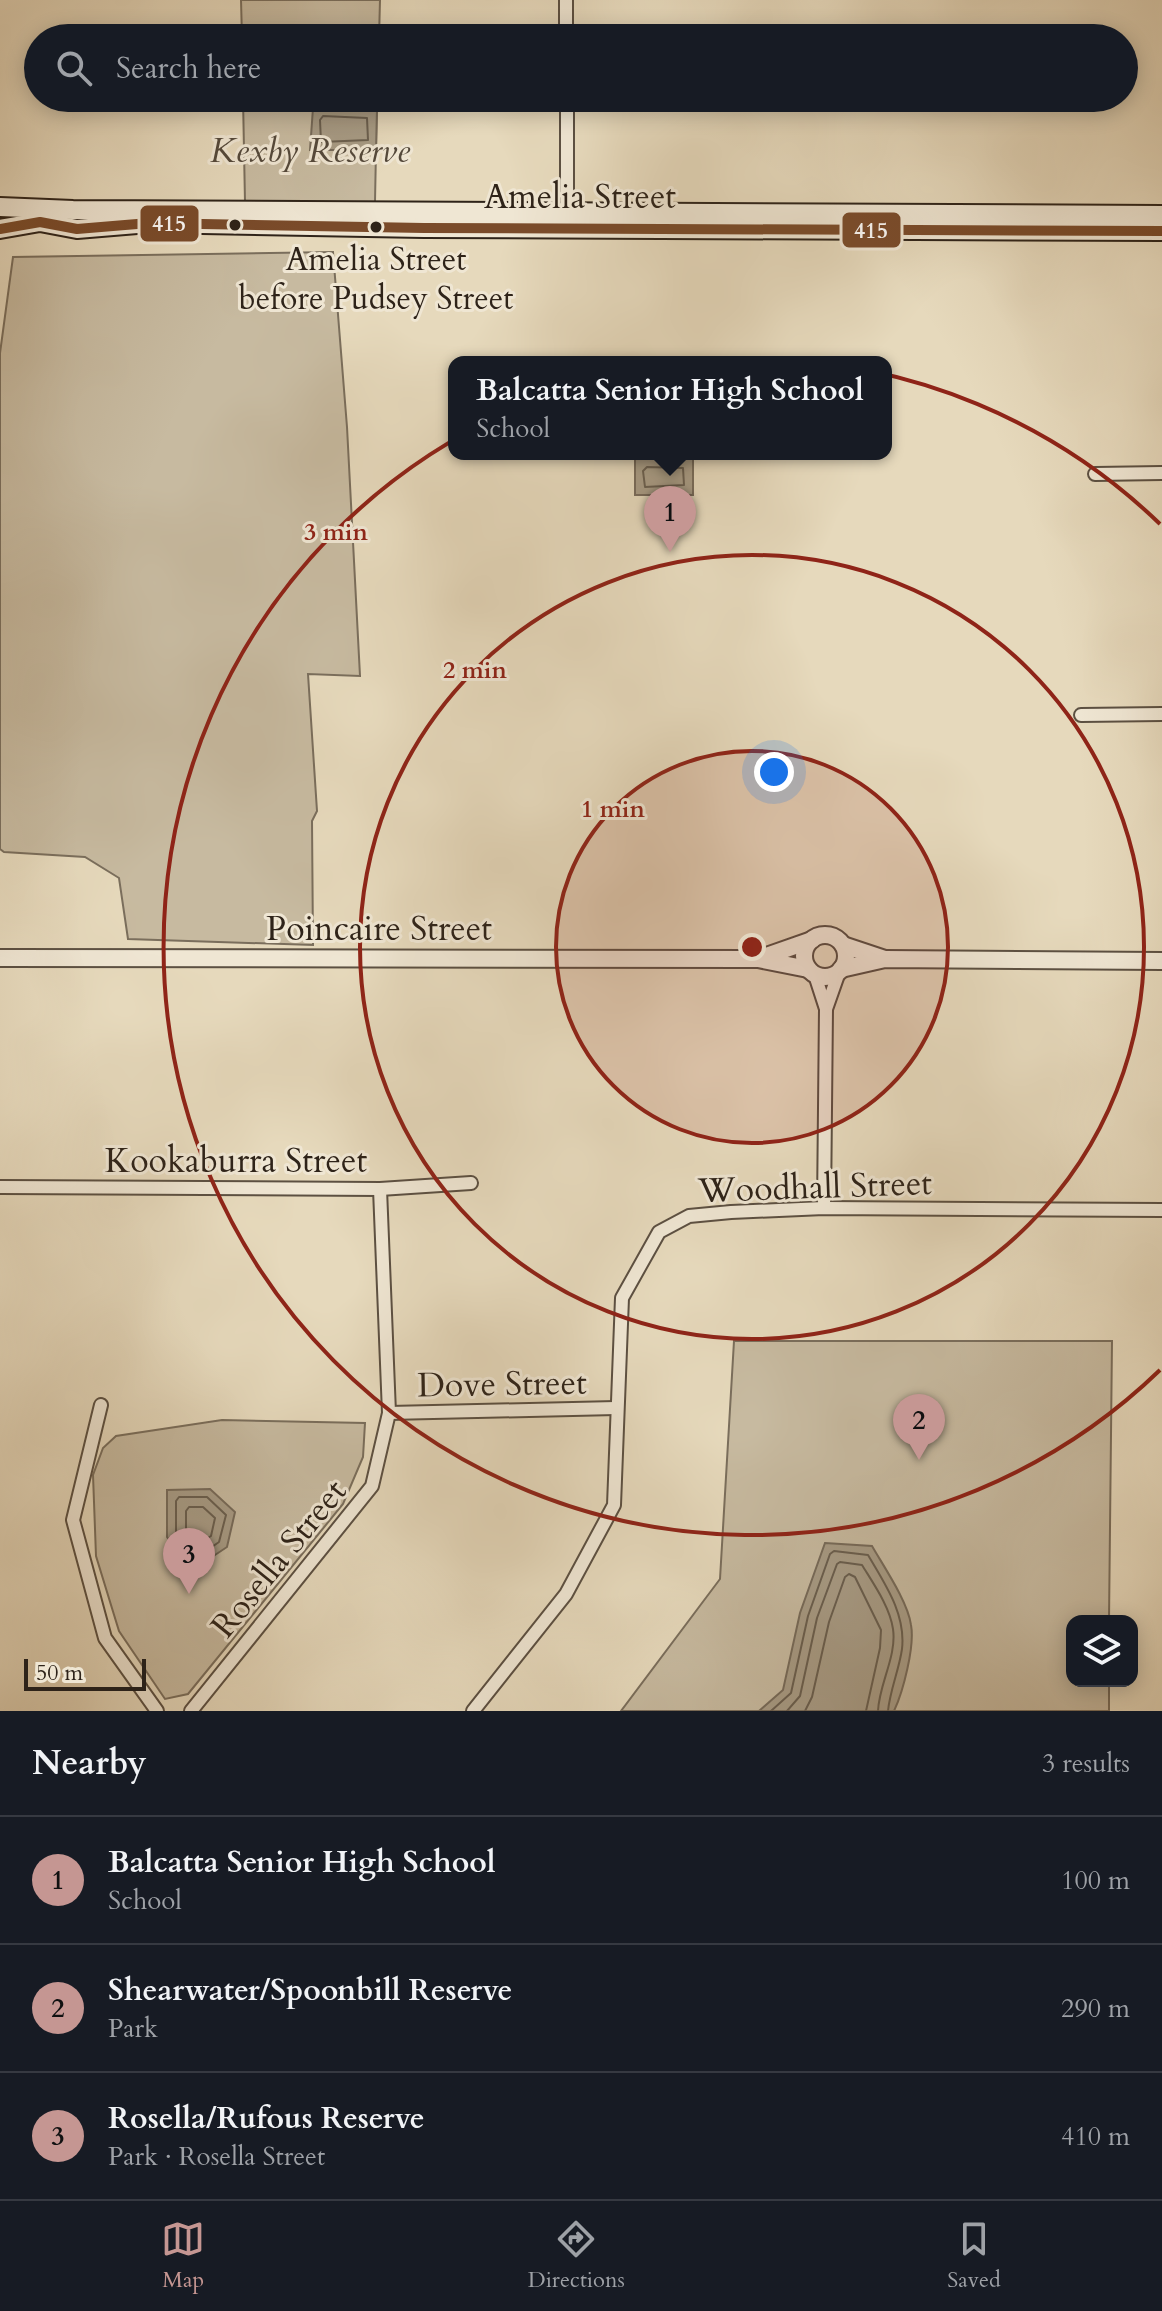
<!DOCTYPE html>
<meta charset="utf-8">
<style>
:root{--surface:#171b24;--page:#242831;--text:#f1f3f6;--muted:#9ea1a6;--line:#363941;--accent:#c59692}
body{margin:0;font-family:Cardo,serif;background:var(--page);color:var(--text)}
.controls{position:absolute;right:24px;bottom:24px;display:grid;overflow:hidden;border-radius:16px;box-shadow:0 4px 20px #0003}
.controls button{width:72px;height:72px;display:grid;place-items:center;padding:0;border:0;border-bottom:2px solid var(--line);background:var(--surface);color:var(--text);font:40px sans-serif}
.scale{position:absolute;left:24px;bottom:20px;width:122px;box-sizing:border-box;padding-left:8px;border:4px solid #2e2319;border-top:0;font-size:22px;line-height:28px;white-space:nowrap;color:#2e2319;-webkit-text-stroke:6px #efe6d3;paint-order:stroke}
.you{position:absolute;left:774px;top:772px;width:28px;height:28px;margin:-20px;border:6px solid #fff;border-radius:50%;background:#1a73e8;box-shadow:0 0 0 12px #1a73e833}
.badge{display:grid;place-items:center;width:52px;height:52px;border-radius:50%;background:var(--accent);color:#111;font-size:26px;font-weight:700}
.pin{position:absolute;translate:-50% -66px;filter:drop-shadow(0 2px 4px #0008)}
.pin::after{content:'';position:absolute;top:42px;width:28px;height:24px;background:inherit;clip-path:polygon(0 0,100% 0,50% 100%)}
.popup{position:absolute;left:448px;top:356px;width:444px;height:104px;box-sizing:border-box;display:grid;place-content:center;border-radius:16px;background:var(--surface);filter:drop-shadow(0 2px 6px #0005);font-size:26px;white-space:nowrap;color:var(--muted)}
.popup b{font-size:30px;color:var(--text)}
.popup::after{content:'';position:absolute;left:50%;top:100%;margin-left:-16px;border:16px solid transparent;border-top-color:var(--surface)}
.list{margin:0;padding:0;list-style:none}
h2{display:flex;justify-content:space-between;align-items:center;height:104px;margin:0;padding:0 32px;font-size:34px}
h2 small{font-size:26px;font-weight:400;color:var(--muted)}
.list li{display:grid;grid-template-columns:52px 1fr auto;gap:24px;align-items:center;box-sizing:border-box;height:128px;padding:0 32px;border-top:2px solid var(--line)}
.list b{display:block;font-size:30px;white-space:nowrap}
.list p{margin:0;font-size:26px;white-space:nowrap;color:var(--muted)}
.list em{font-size:26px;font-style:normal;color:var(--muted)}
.icon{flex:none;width:44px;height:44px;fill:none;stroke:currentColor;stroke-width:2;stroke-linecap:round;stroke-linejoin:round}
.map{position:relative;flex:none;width:1162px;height:1711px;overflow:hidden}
.search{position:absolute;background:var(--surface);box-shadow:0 4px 20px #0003;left:24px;right:24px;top:24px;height:88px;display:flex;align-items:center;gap:20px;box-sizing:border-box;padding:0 28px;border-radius:44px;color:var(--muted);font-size:30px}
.sheet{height:488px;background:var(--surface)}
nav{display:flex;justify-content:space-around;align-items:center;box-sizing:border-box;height:112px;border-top:2px solid var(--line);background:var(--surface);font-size:22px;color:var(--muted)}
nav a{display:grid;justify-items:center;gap:4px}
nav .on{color:var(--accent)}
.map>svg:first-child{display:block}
.green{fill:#c7baa0;stroke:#7a6e5c;stroke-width:2}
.water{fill:#a79b85;stroke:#776b5a;stroke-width:2}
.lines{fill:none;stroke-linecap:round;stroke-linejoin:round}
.shore{stroke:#6a5f4f;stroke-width:2}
.minor-casing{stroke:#5c5042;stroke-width:16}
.tertiary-casing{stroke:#5c5042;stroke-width:20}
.secondary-casing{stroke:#2e2319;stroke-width:22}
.minor{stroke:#efe6d3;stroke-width:12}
.tertiary{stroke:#efe6d3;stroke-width:16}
.secondary{stroke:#efe6d3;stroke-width:18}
.bus-1-casing{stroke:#efe6d3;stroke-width:16}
.bus-1{stroke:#7a4b2a;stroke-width:10}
.ring{fill:none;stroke:#8f2418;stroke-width:4}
.bus-dot{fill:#2e2319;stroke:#efe6d3;stroke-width:3}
.labels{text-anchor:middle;stroke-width:6;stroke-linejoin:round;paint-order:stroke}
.bus-label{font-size:32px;fill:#2e2319;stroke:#efe6d3}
.park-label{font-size:34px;font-style:italic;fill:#54493b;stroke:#efe6d3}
.street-label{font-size:34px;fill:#2e2319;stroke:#efe6d3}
.centre{fill:#8f2418;stroke:#efe6d3;stroke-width:4}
.ring-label{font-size:24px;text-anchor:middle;font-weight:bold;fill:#8f2418;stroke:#efe6d3;stroke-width:6;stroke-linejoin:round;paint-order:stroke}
.line-badge{stroke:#efe6d3;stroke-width:3}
.badge-label{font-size:22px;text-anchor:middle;font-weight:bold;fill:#fff}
</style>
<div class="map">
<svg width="1162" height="1711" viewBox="0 0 1162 1711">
<rect width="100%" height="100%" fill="#e6d9bc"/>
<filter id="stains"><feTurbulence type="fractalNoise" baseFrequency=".0025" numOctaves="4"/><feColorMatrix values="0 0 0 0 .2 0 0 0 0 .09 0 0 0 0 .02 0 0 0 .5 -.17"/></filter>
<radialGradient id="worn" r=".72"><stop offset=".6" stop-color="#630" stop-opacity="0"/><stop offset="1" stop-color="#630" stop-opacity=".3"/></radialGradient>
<g class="green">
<polygon points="241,0 380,0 379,38 242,38"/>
<polygon points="243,98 377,98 375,202 245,202"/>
<polygon points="333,252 347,427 360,676 308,674 317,811 312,821 313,945 128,939 119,878 85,857 4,852 0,849 0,353 13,257"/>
<polygon points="734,1341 1112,1341 1109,1621 1072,1621 1072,1681 1109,1681 1109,1711 621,1711 720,1579"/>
<polygon points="222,1420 365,1423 363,1457 343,1504 188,1694 165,1699 119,1631 96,1556 93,1475 103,1448 116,1436"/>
</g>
<g class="water">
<polygon points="313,108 377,109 376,150 310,150"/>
<rect x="635" y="459" width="58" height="36"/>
<polygon points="210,1489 235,1512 227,1547 191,1571 167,1537 167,1490"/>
<path d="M825 1543 872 1546C884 1567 908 1602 911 1625 915 1646 903 1692 894 1711H759L783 1690 800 1613Z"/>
</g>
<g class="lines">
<g class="shore">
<polygon points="323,116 367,118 368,140 321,142 320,120"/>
<polygon points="647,467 683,468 684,485 645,487 643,471"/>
<polygon points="179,1497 207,1497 226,1515 219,1542 196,1558 191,1557 176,1535 176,1501"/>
<polygon points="189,1507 203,1507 215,1518 211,1536 198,1544 186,1531 186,1511"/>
<path d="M771 1711 791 1693 808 1616 830 1554 834 1551 868 1555C885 1584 906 1614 902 1649 899 1670 890 1690 888 1711"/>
<path d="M787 1711 800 1696 817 1618 837 1564 840 1562 862 1565C873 1583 890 1607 893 1629 897 1656 879 1684 878 1711"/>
<polyline points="805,1711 812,1697 829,1622 845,1577 849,1574 855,1577 881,1630 880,1648 866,1711"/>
</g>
<g class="minor-casing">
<g id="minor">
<polyline points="566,0 566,38"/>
<polyline points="567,98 567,217"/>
<polyline points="1095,474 1162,473"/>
<polyline points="1081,715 1162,714"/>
<polyline points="815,975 826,1009"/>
<polyline points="0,1187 380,1189 471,1183"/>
<polyline points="824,1208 826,1009 839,972"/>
<polyline points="101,1405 73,1520 105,1638 157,1711"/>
<polyline points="389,1413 616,1408"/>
<polyline points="191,1711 372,1486 389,1413 380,1189"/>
<polyline points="473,1711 566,1594 614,1505 622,1298 659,1232 689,1216 731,1212 824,1208 1162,1210"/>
</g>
</g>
<g class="tertiary-casing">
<g id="tertiary">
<circle cx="825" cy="956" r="21"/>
<polyline points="843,945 885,959"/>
<polyline points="0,958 758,959 808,969"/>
<polyline points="758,959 812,940"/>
<polyline points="841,969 885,959 1162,961"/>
</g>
</g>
<g class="secondary-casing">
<g id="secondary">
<polyline points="0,207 73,210 1162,215"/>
<polyline points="0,229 40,222 77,229 149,223 424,228 1162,231"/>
</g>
</g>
<use href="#minor" class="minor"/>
<use href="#tertiary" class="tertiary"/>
<use href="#secondary" class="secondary"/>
<g class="bus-1-casing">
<polyline id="bus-1" points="0,229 40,222 77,229 149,223 424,228 1162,231"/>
</g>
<use href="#bus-1" class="bus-1"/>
</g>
<circle cx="752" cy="947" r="196" fill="#8f2418" fill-opacity=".12"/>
<g class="ring">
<circle cx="752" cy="947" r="196"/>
<circle cx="752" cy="947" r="392"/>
<path d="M1160 1370A588 588 0 1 1 1160 524"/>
</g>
<g class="bus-dot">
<circle cx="235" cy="225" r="7"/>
<circle cx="376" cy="227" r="7"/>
</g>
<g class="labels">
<g class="bus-label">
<text x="376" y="270">Amelia Street<tspan x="376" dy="39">before Pudsey Street</tspan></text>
</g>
<g class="park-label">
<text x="310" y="162">Kexby Reserve</text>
</g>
<g class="street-label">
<text x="580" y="208">Amelia Street</text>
<text x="379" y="940">Poincaire Street</text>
<text x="236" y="1172">Kookaburra Street</text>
<text transform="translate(815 1186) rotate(-2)" y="12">Woodhall Street</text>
<text transform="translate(502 1383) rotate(-1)" y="12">Dove Street</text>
<text transform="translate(278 1558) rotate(-51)" y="12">Rosella Street</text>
</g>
</g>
<circle cx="752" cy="947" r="12" class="centre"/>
<g class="ring-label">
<text x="336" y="540">3 min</text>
<text x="475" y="678">2 min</text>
<text x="613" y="817">1 min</text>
</g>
<g class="line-badge">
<rect x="139" y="204" width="61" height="39" rx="8" fill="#7a4b2a"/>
<rect x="841" y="211" width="61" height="38" rx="8" fill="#7a4b2a"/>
</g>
<g class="badge-label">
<text x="169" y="231">415</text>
<text x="871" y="238">415</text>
</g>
<rect width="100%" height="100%" filter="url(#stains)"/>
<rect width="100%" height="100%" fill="url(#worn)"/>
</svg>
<div class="controls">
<button><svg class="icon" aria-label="layers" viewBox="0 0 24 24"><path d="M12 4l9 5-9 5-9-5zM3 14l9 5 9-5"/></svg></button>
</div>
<div class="scale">50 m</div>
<div class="you"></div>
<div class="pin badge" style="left:670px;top:552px">1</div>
<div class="popup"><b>Balcatta Senior High School</b>School</div>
<div class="pin badge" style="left:919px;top:1460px">2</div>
<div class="pin badge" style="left:189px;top:1594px">3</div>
<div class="search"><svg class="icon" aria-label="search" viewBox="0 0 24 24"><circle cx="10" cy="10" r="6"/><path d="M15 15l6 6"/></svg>Search here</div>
</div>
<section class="sheet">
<h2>Nearby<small>3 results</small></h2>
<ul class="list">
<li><span class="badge">1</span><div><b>Balcatta Senior High School</b><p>School</p></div><em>100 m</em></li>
<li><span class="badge">2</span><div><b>Shearwater/Spoonbill Reserve</b><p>Park</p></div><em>290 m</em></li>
<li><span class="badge">3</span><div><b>Rosella/Rufous Reserve</b><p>Park · Rosella Street</p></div><em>410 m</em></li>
</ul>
</section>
<nav>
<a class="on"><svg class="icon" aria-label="map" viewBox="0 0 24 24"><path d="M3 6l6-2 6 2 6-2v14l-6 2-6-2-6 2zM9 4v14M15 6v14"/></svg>Map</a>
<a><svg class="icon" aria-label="directions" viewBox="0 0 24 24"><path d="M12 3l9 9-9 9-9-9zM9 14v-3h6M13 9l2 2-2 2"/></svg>Directions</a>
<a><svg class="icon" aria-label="saved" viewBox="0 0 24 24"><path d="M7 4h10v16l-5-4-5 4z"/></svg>Saved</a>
</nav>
